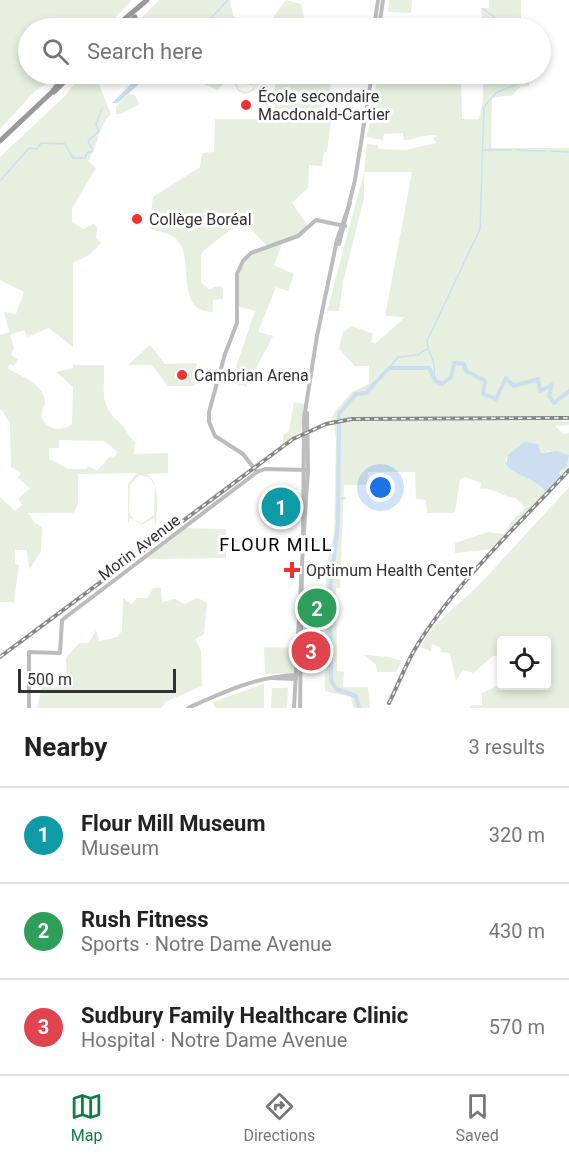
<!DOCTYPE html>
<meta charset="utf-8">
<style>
:root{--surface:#fff;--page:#f6f6f6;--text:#222;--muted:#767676;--line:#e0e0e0;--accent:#0b8043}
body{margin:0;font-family:Roboto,sans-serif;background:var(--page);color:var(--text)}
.controls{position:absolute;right:18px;bottom:18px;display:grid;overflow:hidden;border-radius:6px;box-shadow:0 3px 9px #0003}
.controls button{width:54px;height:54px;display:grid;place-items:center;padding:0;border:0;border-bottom:2px solid var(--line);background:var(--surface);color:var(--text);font:30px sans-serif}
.scale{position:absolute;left:18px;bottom:15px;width:158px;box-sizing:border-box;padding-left:6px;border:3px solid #323232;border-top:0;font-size:16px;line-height:21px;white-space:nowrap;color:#323232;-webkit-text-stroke:4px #fff;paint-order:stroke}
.you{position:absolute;left:381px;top:488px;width:21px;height:21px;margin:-15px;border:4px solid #fff;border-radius:50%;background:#1a73e8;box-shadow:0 0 0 9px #1a73e833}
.badge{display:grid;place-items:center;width:39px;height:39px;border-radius:50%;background:var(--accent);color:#fff;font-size:20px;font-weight:700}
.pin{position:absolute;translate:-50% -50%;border:3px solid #fff;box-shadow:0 2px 6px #0006}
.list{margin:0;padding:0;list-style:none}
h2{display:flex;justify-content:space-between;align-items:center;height:78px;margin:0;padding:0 24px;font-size:26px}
h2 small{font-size:20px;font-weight:400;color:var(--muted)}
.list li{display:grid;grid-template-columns:39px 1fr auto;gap:18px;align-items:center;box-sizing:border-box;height:96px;padding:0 24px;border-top:2px solid var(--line)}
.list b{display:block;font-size:22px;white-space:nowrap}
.list p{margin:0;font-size:20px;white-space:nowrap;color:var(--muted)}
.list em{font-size:20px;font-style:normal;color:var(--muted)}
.icon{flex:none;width:33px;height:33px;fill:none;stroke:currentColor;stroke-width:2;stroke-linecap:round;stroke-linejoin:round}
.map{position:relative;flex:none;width:569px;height:708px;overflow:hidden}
.search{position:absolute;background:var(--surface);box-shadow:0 3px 9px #0003;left:18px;right:18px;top:18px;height:66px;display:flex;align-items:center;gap:15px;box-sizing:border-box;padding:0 21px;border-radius:33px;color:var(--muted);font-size:22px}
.sheet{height:366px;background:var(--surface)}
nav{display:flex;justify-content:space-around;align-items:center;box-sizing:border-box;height:84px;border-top:2px solid var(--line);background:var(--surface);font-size:16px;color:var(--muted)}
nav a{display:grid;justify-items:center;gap:3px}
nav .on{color:var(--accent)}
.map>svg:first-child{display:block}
.green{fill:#e7efe0;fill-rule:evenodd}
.water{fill:#ccdef0}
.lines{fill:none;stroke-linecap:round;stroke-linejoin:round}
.stream{stroke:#ccdef0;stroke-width:1.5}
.river{stroke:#ccdef0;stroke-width:4}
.secondary{stroke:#bcbcbc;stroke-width:4}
.highway{stroke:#999;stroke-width:5}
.rail-casing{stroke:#878787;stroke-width:4}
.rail{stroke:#fff;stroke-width:1.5;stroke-dasharray:4.5;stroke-linecap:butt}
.poi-dot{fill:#f0332d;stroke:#fff;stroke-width:2}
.labels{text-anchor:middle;stroke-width:6;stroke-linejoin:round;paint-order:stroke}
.poi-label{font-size:16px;fill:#323232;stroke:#fff;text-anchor:start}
.street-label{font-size:16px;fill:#323232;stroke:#fff}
.neighbourhood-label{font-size:18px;letter-spacing:1.5px;fill:#000;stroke:#fff}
</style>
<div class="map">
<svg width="569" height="708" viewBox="0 0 569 708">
<rect width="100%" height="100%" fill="#fff"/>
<g class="green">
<polygon points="0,0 132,0 105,28 28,28 28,74 61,74 35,91 0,129"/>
<polygon points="159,0 230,0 233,15 242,28 195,28 183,24 175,28 131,28"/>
<polygon points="286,0 301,4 306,26 318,25 320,28 274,28 274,16"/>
<polygon points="389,0 412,0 411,13 388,12"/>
<polygon points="489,0 521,0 521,23 516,23 516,28 483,28 481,8 489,8"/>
<path d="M81 74H95L111 114C99 125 98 145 88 161L96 168 72 208V222L83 229 94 224 97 228 96 238 101 243 89 255 73 263V347L49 328 27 337 24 330 10 335 14 347 11 355 18 359 14 366 10 364 7 368C21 376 46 385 45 404 33 423 57 437 72 424L73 387 56 372 73 368V365H104C105 392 98 404 120 423 126 428 128 437 135 442L134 454 168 453V473L146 474C162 483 156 509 156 525L154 518 142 525 130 518 128 523V484L137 473 78 474V504L73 513H28L35 523 42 527 41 551 29 570 27 550H15V564L19 565 14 602H0V497L15 511 22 505 18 499 30 488 18 478 21 473 11 467 10 423 2 410H0V335L9 332 4 312 16 314 24 292 0 280V157L66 95ZM59 440 104 441 118 452 113 458 110 456 97 471 88 466 87 469H69L49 459V448H59ZM139 475 149 477 155 486 154 515 142 523 134 520 129 512 130 485Z"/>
<polygon points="185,74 231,74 218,90 185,76"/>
<polygon points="236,74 236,81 239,74 256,74 253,86 236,82 239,89 246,92 253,89 259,74 254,90 246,94 238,91 234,83"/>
<path d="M275 74H334L325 106 319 107 318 120 331 121 327 152H324L322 166 309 165 308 188 292 203 308 226 302 236 282 244 274 265 294 274 288 291 276 287 258 332 273 336 246 387 231 382 255 311 237 306C237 274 237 262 267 246L243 220 203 251 201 257V282L209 289 219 286 223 288V299L213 300V312C176 312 193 265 180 244 172 230 158 234 149 227L153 197 200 167 202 153 214 152 215 119H275Z"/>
<path d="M378 74H461L462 119H479L483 101V74H529V86L520 87 513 95 492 98 491 148H569V417L354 418 340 421H569V425L555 426 563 434 569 433V467L559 476V472L567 467 569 455 549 451 541 453 538 445C522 441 518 448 506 458V465C518 478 534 477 546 492L494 549 455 553V543L488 532 504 534 511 522 525 508 516 498C502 497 494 487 480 489L481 483 465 477 460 479 455 513H427L426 500 416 499 415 472H368L367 485H344L340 588H336L337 671 344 672 343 687H368L370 708H353L351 697 325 691 326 568 334 534 336 440 334 422 331 421 334 413 352 392 369 384V366H355L339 349 343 332 352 326 373 334 371 342 375 344 405 317 386 316V311L412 172H364V198L343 282 339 311H327L364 172 367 144 378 145V149L405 150 436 143 433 138 438 136C428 132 415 140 404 140L403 133 384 134 383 140 367 137Z"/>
<polygon points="129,94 135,95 139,104 121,114 116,114 116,106"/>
<polygon points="150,345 165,364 197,363 195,386 168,386 152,365 128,365"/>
<polygon points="294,402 304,404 301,432 283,445 283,435 289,431"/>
<polygon points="569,487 569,708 469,708 472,705 482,705 482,693 501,684 546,686 546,640 502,640 501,656 493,656 473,673 463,670 456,681 450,653 441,652 440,647 432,644 431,651 420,647 432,628 480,584"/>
<polygon points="184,528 226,529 226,558 145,559"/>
<polygon points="153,588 161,588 162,602 175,599 185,604 198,598 207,603 204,634 195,639 201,651 202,686 165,702 162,708 37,708 42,687 55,688 60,681 67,681 66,658 79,643 89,643 96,630 99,641 117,637 122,631 123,598 132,604 137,598 148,598"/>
<polygon points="264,647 295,648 294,673 265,674"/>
<polygon points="364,655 390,657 402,661 396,672 377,672 376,665"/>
<polygon points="264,684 264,708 216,708 213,702"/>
<polygon points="272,688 288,688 287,708 271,708"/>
</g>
<g class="water">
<polygon points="141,74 150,74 118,103 112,103"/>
<path d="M524 442 538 444 541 453 557 451 569 455 567 467 559 472 561 476 546 492C534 477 518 478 506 465L508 455Z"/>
</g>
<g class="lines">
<g class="stream">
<polyline points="483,9 493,16 502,28"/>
<polyline points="202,28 228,0"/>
<polyline points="482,150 511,150"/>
<polyline points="516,150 546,151"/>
<polyline points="550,151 569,152"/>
<polyline points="0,181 29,148 37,149 41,143 65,144 73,158 85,158 87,153 93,151 88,141 99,131 96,124 102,108"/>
<polyline points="389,368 398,357 418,355 427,349"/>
<path d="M434 375C437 361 427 353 427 341L480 229 484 107 496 93 517 84 518 74"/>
<polyline points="338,499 345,498"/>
</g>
<polyline class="river" points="359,708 356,696 336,689 331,680 330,590 338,523 339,414 356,394 366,393 389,368 429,368 436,381 442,384 451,377 454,363 464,364 466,371 485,381 483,394 496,399 506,378 514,386 538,379 540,391 552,385 549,396 554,403 569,391"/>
<g class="secondary">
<polyline points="374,28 378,0"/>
<polyline points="379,28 383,0"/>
<polyline points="339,244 355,180 372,74"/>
<polyline points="257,472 243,454 215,436 209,422 209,412 225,354 237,323 237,274 243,261 251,253 298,236 316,220 345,226"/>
<polyline points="303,546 308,470 307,413"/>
<polyline points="271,678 296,679"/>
<polyline points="29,708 29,652 60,653 62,620 257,472 265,469 308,470"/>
<path d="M188 708C224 692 257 676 297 675"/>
<polyline points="294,708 303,546 304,418 317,336 337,240 350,203"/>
<polyline points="300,708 302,565"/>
</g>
<g class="highway">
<polyline points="114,28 147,0"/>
<polyline points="123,28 135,17"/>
<polyline points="54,92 72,74"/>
<polyline points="0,141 52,92 66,74"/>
</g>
<g class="rail-casing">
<g id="rail">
<polyline points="0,657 293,439 326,424 352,419 569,418"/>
<path d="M389 703C398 685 405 666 415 649 452 587 520 523 569 470"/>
</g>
</g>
<use href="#rail" class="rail"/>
</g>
<g class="poi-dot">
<circle cx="246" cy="105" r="6"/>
<circle cx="137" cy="219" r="6"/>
<circle cx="182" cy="375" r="6"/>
<path d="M289 561h6v6h6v6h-6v6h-6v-6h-6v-6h6z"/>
</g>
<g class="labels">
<g class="poi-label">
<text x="258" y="102">École secondaire<tspan x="258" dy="18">Macdonald-Cartier</tspan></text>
<text x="149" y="225">Collège Boréal</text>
<text x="194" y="381">Cambrian Arena</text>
<text x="306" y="576">Optimum Health Center</text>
</g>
<g class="street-label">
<text transform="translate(139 547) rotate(-37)" y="6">Morin Avenue</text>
</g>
<g class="neighbourhood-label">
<text x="276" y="551">FLOUR MILL</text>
</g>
</g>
</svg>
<div class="controls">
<button><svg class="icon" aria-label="locate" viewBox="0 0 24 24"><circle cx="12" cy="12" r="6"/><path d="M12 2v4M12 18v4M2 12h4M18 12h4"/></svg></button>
</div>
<div class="scale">500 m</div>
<div class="you"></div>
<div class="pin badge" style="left:281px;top:507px;background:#0f9aa8">1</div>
<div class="pin badge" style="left:317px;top:608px;background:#2e9e5b">2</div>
<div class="pin badge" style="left:311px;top:651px;background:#e0444e">3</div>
<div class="search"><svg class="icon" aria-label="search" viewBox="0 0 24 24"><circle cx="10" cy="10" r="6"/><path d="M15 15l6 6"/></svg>Search here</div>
</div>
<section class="sheet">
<h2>Nearby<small>3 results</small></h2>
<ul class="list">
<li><span class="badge" style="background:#0f9aa8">1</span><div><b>Flour Mill Museum</b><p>Museum</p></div><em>320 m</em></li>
<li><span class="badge" style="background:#2e9e5b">2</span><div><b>Rush Fitness</b><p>Sports · Notre Dame Avenue</p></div><em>430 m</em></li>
<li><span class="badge" style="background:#e0444e">3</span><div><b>Sudbury Family Healthcare Clinic</b><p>Hospital · Notre Dame Avenue</p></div><em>570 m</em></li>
</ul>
</section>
<nav>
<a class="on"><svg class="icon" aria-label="map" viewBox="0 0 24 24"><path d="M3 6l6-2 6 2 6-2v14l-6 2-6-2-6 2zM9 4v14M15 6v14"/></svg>Map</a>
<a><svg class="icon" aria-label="directions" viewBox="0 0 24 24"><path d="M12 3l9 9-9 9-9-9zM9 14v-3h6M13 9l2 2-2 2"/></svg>Directions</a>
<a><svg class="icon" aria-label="saved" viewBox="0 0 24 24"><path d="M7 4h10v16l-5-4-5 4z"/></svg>Saved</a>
</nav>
